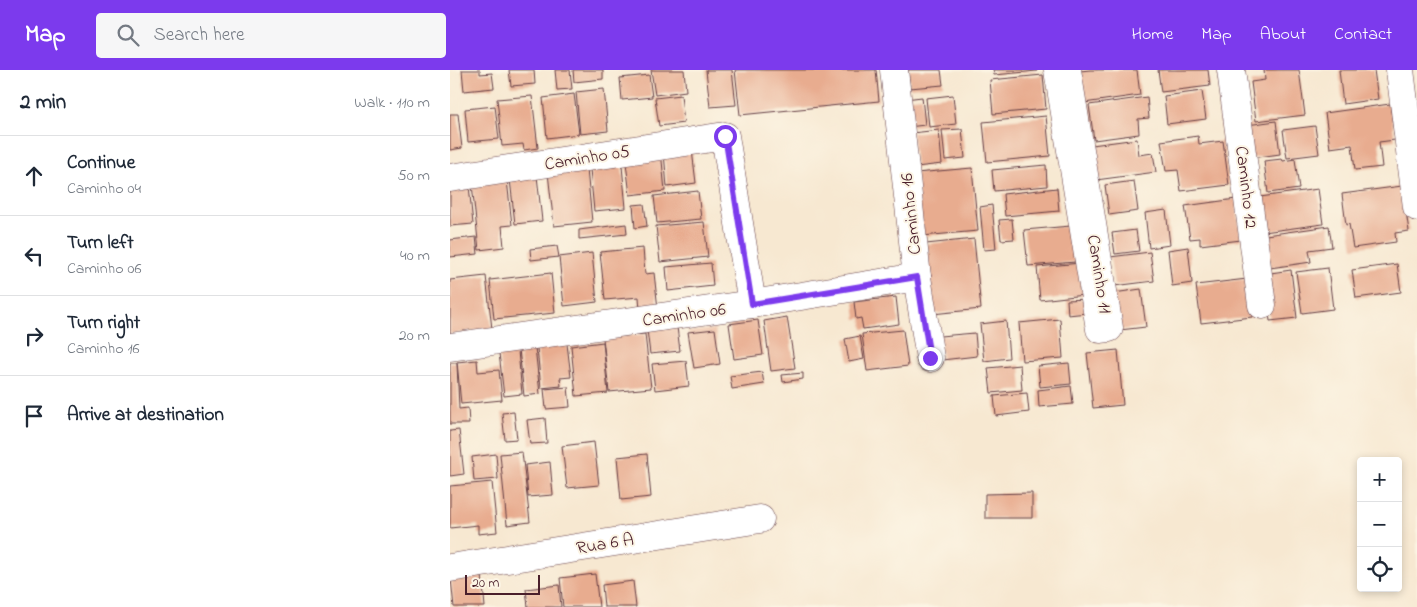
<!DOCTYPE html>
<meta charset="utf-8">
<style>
:root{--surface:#fff;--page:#f6f6f7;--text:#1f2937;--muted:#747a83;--line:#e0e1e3;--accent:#7c3aed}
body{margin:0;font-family:"Indie Flower",sans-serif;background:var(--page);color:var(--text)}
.controls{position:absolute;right:15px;bottom:15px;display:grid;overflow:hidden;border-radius:5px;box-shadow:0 2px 8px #0003}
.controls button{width:45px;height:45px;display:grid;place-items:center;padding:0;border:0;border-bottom:1px solid var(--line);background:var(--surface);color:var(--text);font:25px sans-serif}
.scale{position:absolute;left:15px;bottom:12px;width:75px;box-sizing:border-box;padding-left:5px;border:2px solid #4a1f2b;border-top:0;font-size:14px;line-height:18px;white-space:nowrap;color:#4a1f2b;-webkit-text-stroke:4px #fcf5e5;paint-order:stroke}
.stop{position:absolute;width:15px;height:15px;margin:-11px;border:4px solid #7c3aed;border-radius:50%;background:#fff}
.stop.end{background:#7c3aed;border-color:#fff;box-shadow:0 1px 5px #0008}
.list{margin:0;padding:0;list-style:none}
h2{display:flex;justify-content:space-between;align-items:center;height:65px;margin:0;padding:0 20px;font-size:21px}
h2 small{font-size:16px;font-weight:400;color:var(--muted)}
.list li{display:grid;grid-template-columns:32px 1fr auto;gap:15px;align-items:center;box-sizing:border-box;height:80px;padding:0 20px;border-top:1px solid var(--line)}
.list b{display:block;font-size:19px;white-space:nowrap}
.list p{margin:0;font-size:16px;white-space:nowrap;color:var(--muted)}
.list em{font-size:16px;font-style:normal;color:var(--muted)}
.icon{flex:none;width:28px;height:28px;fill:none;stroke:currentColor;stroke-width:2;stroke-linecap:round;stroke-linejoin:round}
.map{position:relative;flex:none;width:967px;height:537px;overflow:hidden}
header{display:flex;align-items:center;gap:30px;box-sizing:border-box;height:70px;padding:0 25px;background:var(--accent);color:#fff}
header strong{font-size:24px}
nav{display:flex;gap:28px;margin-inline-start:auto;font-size:18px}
.search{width:350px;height:45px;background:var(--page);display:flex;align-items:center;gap:12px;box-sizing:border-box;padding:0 18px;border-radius:5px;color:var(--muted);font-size:19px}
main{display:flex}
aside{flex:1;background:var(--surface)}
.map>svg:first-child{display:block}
.building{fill:#e8ac8f}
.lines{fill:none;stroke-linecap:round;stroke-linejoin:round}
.minor-casing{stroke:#643d44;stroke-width:29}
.minor{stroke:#fff;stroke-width:28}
.route{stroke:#7c3aed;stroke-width:6}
.labels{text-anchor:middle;stroke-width:4;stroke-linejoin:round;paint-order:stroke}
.street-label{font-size:18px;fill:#4a1f2b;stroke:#fcf5e5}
</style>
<header>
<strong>Map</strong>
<div class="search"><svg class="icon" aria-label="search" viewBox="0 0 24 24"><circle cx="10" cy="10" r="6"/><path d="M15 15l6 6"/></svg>Search here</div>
<nav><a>Home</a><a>Map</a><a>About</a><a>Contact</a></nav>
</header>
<main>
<aside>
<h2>2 min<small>Walk · 110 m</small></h2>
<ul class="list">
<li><svg class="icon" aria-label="ahead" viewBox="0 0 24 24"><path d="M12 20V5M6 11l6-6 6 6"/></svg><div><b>Continue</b><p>Caminho 04</p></div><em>50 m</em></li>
<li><svg class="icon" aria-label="left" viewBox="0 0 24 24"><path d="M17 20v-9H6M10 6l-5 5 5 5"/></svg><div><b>Turn left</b><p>Caminho 06</p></div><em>40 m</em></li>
<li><svg class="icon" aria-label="right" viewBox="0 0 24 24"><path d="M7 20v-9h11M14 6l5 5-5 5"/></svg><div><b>Turn right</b><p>Caminho 16</p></div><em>20 m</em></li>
<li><svg class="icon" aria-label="arrive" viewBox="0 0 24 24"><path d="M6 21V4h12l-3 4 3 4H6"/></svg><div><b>Arrive at destination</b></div></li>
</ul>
</aside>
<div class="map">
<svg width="967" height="537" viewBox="0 0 967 537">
<rect width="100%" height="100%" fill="#fcf5e5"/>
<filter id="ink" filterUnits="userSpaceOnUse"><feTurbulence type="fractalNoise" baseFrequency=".02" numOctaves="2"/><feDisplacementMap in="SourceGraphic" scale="10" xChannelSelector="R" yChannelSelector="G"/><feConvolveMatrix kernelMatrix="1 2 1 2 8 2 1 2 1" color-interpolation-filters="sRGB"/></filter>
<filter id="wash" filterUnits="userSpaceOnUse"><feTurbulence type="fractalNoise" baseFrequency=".0096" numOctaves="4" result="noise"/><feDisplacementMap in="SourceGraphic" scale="20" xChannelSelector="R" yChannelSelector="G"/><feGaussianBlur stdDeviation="1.12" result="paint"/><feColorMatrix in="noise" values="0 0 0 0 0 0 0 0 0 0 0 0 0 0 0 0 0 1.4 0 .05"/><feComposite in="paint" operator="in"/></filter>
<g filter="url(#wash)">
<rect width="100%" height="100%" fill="#f7e8d1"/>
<g id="blocks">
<g class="building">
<polygon points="12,0 30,0 30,4 42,3 44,18 14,21"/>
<polygon points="59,0 84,0 85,14 61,16"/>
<polygon points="105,0 120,0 122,19 107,20"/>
<polygon points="123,0 153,0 153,9 124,12"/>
<polygon points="201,0 234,0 236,21 205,25"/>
<polygon points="256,0 282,0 286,35 260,37"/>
<polygon points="285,0 426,0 429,31 290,45"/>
<polygon points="458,0 491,0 493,15 460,18"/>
<polygon points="543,0 587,0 587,1 544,5"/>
<polygon points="640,0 687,0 690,25 634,33 630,1"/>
<polygon points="708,0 758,0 760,16 711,22"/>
<polygon points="814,0 849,0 855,45 806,51 801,12 815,10"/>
<polygon points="889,0 924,0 928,29 893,34"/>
<polygon points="199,5 202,27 172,30 170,8"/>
<polygon points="593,5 596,39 543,44 540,10"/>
<polygon points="154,19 158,61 130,64 126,22"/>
<polygon points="752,21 756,49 717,54 714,26"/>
<polygon points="124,24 129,64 97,68 93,28"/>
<polygon points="231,25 234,53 209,56 205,28"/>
<polygon points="503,25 506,54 479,57 476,28"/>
<polygon points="82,26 88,78 74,80 73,74 52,76 47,29"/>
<polygon points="472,27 475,55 458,57 455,29"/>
<polygon points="697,27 699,48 688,49 689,64 644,70 639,35"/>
<polygon points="940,34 945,70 929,72 932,97 905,100 902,75 880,78 875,43"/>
<polygon points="45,36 49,69 18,72 15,39"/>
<polygon points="0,44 8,44 12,78 0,80"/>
<polygon points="596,46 600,86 537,92 533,52"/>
<polygon points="826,51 830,84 801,88 797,55"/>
<polygon points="865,56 869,84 837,88 833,60"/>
<polygon points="512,59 515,88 495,90 492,60"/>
<polygon points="489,60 492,94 466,97 462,63"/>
<polygon points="748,66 749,74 773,71 779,115 731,121 728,100 716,101 711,71"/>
<polygon points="687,69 689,85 703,83 706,102 646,110 642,75"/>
<polygon points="242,80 246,113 217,117 214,83"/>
<polygon points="211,81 215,121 180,125 175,85"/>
<polygon points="832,89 833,91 845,89 849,119 818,123 814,91"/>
<polygon points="596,95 597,116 544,121 542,100"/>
<polygon points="172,96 176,138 144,141 140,99"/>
<polygon points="522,98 528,161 472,166 466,103"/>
<polygon points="137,99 142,152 104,156 98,103"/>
<polygon points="87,106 92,151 65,154 60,109"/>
<polygon points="57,110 62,155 52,156 54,177 29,180 22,114"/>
<polygon points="684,111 688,141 659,145 655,115"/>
<polygon points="19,116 23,154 0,156 0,118"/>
<polygon points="952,116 959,161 945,163 946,172 903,178 899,154 896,155 892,124"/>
<polygon points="607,118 609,141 555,146 553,124"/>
<polygon points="868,119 873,154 814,162 810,127"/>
<polygon points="248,121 251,149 207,153 204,126"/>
<polygon points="786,129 791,170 750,175 750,168 740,169 735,136"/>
<polygon points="194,134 197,156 185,158 183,135"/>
<polygon points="542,135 546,179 534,180 530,137"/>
<polygon points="716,140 720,175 699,178 695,143"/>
<polygon points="562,149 564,169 551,170 549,150"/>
<polygon points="254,152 258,187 210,192 206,156"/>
<polygon points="176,154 177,164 129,169 129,160"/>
<polygon points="621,156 625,192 578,196 574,160"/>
<polygon points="879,156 882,177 859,180 861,192 820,198 816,165"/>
<polygon points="686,160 689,181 665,184 662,163"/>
<polygon points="26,167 28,184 0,187 0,170"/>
<polygon points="524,169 531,239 482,244 476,174"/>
<polygon points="107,176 109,187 81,190 80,179"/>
<polygon points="738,177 742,213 722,216 718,180"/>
<polygon points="193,178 195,204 204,203 208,239 190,240 189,227 155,230 150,182"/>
<polygon points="700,182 704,211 664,216 660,187"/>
<polygon points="142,183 147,232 114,236 109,187"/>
<polygon points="261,193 263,216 218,221 216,197"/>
<polygon points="631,193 634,225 590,230 587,197"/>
<polygon points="947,194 951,222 906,228 902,200"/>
<polygon points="878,198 883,239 852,243 846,202"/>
<polygon points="841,200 847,248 820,251 814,204"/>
<polygon points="101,203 105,243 44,249 40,210"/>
<polygon points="36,206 42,259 0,264 0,210"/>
<polygon points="797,209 802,247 751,253 746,215"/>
<polygon points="691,219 696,257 661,261 657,224"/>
<polygon points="446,227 449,254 413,259 411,248 406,249 404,232"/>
<polygon points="635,229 637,243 618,245 617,230"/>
<polygon points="337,247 345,298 321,301 314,251"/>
<polygon points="610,249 613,288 572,291 569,253"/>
<polygon points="308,250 313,285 284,289 279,254"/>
<polygon points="556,251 559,288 534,291 530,254"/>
<polygon points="227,257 230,281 200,284 197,260"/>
<polygon points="265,259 270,294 244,298 238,262"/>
<polygon points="453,260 458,296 417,301 412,264"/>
<polygon points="525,263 527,286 492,290 490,266"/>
<polygon points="195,264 201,318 159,322 153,268"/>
<polygon points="410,266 414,289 399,292 395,269"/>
<polygon points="153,272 158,323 126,326 121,276"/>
<polygon points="117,274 121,307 110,308 111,316 91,318 87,278"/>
<polygon points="85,277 90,324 74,326 69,279"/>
<polygon points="668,280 673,335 643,338 637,283"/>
<polygon points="68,281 72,324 54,326 49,283"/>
<polygon points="27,290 28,302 49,300 52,330 11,334 7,292"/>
<polygon points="236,291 239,316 205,320 202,294"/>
<polygon points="0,293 7,293 9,339 18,338 19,354 0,354"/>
<polygon points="619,293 621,314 590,317 588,296"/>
<polygon points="570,295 572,320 541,323 538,298"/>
<polygon points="312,302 314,314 282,319 280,306"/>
<polygon points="353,303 353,309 333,312 332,305"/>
<polygon points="621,316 623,334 589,337 588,320"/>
<polygon points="118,317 120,337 96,339 94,319"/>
<polygon points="577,323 579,342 546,346 544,326"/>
<polygon points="64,342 67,369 55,370 52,343"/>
<polygon points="95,348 97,373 80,374 77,350"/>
<polygon points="9,360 14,404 0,406 0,361"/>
<polygon points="144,372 149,415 117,418 112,376"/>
<polygon points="72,382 80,452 57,455 50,384"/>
<polygon points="46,384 48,409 24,411 22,387"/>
<polygon points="197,384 201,427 171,430 167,387"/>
<polygon points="100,392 103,425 78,427 75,395"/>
<polygon points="42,412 47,462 28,464 28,455 0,458 0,416"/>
<polygon points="582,423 582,448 535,448 535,424"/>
<polygon points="145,504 149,537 113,537 110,508"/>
<polygon points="32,505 35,537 4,537 1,509"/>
<polygon points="183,511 186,537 154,537 152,515"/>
<polygon points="109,515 111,537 78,537 76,519"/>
</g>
</g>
</g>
<g filter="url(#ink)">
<use href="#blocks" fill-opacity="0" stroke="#643d44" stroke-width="1"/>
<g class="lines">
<g class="minor-casing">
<g id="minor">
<polyline points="444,0 467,207 480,288"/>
<polyline points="608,0 650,259 659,258 617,0"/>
<polyline points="781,0 812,235"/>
<polyline points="950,0 967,137"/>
<polyline points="0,108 275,66 302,234"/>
<polyline points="0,277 302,234 467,207"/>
<polyline points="0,498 310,449"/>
</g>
</g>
<use href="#minor" class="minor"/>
</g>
</g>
<g class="lines" filter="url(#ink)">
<polyline class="route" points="275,66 302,234 467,207 480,288"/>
</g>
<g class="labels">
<g class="street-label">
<text transform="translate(137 87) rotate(-9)" y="6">Caminho 05</text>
<text transform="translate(797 117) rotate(83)" y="6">Caminho 12</text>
<text transform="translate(460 144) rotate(-96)" y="6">Caminho 16</text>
<text transform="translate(650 204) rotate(81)" y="6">Caminho 11</text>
<text transform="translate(234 244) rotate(-8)" y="6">Caminho 06</text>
<text transform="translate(155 473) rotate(-9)" y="6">Rua 6 A</text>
</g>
</g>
</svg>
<div class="controls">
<button>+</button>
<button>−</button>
<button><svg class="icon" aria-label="locate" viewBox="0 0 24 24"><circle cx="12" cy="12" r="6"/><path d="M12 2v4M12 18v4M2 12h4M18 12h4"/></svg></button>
</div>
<div class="scale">20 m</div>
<div class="stop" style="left:275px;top:66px"></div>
<div class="stop end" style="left:480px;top:288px"></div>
</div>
</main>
